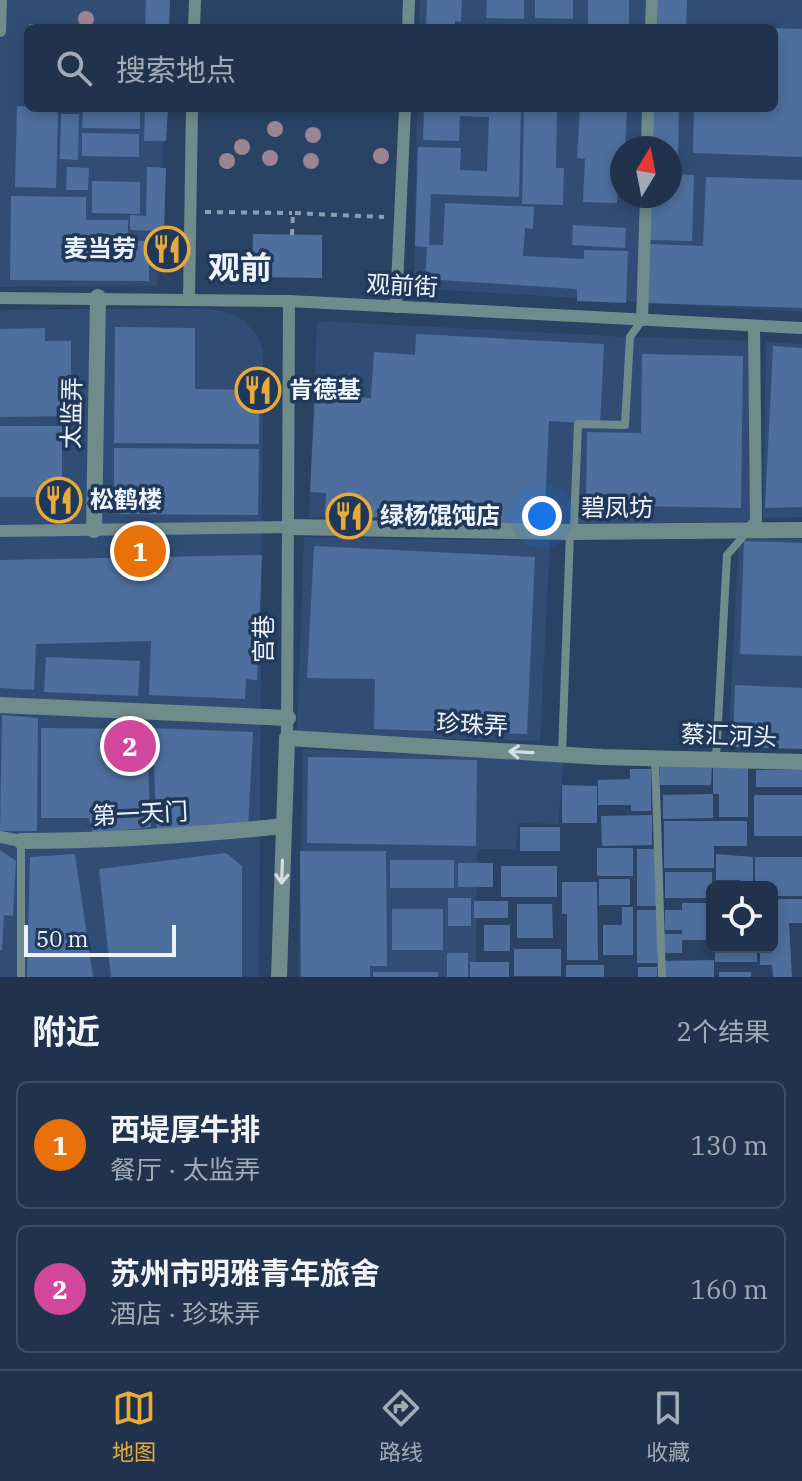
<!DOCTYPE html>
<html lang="zh">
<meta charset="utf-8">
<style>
:root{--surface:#20324c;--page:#283a53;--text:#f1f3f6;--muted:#a2aab5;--line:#3d4d64;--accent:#eaaa39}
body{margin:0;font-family:"IBM Plex Serif","Noto Sans SC",serif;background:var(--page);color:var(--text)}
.controls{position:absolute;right:24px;bottom:24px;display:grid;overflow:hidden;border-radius:12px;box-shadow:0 4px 12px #0003}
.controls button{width:72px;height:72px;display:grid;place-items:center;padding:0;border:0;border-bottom:2px solid var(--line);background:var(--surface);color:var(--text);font:40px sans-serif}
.compass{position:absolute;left:610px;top:136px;width:72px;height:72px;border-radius:50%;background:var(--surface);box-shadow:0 4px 12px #0003;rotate:10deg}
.scale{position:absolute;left:24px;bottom:20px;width:152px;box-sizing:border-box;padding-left:8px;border:4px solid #edf3fb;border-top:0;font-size:22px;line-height:28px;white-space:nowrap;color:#edf3fb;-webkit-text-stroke:6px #20385a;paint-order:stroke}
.you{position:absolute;left:542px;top:516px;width:28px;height:28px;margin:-20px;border:6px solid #fff;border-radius:50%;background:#1a73e8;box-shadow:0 0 0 12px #1a73e833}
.badge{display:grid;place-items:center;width:52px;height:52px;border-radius:50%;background:var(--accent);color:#fff;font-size:26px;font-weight:700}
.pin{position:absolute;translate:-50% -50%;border:4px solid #fff;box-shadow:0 2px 8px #0006}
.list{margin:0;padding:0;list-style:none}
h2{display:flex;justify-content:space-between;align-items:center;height:104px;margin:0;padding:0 32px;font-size:34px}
h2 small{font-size:26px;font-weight:400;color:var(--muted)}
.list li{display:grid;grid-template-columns:52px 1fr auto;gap:24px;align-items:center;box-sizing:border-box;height:128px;margin:0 16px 16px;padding:0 16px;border:2px solid var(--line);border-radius:12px}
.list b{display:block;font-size:30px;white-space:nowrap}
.list p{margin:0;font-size:26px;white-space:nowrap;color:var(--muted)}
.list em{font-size:26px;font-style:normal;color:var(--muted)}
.icon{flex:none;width:44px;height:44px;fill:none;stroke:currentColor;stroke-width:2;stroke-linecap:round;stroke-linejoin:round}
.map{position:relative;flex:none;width:802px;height:977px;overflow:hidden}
.search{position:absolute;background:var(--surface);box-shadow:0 4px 12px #0003;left:24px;right:24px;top:24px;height:88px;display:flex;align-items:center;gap:20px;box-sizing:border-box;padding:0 28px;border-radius:12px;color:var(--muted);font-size:30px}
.sheet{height:392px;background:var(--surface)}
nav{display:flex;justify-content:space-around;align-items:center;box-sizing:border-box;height:112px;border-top:2px solid var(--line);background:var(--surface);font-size:22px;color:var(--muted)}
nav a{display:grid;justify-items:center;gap:4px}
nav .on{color:var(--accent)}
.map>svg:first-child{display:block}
.built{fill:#314d75;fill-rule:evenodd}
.building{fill:#4e6f9d}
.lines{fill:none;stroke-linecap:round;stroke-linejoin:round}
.path{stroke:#8d9cb1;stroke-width:4;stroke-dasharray:6 6;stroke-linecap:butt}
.service{stroke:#708b8b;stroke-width:8}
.pedestrian{stroke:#708b8b;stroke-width:12}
.minor{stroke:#708b8b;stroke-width:16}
.tertiary{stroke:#708b8b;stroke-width:16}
.tree{fill:#9a8595}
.oneway{stroke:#d4dee5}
.labels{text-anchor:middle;stroke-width:7;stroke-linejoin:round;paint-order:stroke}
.poi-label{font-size:24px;font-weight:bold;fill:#edf3fb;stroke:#20385a;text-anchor:start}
.street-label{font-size:24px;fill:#edf3fb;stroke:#20385a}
.district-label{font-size:32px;font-weight:bold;fill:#edf3fb;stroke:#20385a}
</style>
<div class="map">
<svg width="802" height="977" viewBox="0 0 802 977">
<rect width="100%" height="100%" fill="#2a4365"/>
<g class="built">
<polygon points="0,0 169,0 168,28 28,28 28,108 165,108 157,286 0,287"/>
<path d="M420 0H802V312L414 288 417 108H774V28H419ZM622 148H670V196H622Z"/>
<polygon points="205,308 231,313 244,321 257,335 263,350 259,977 0,977 0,310"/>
<polygon points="317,321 630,337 757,341 756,521 574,524 309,517"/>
<polygon points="766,342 802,344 802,517 763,518"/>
<polygon points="304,537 550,541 540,741 297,735"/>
<polygon points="739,539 802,539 802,749 728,747"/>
<polygon points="303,749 564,760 558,824 518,823 516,849 477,849 476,977 298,977"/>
</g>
<g class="building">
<polygon points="146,0 170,0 169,28 145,28"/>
<polygon points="427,0 462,0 461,22 455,21 455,28 426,28"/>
<polygon points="487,0 524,0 524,19 486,18"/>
<polygon points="535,0 573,0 573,19 535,18"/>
<rect x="588" y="0" width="41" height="28"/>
<polygon points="658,0 687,0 686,28 657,28"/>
<polygon points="29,24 69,25 69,28 29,28"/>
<polygon points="774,28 802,29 802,157 693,153 694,108 774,108"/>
<polygon points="17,106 58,108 56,188 15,187"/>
<polygon points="83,108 140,108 140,129 82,128"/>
<polygon points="145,108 168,108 166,141 144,141"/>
<polygon points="424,108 521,108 519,197 431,194 429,245 443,245 445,203 534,207 533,229 525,228 523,256 584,259 584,250 628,251 626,303 577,301 577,289 425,279 427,247 415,246 418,147 461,148 460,170 487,171 489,117 460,116 459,141 423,140"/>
<polygon points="524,108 557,108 556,168 564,168 563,205 522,204"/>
<polygon points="580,108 627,109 625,148 622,148 622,159 619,159 617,203 583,202 585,159 577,158"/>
<polygon points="652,108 679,108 678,158 670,158 670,148 651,148"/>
<polygon points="61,114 79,114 78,160 60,159"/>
<polygon points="82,133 139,134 139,157 82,156"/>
<polygon points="67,167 89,168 88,190 66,190"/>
<polygon points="147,167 166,168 164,231 130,230 130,215 146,216"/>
<polygon points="670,174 694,175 692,241 650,240 651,196 670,196"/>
<polygon points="706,177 802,180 802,308 648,303 650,244 703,246"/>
<polygon points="92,181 140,182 140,214 92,213"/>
<polygon points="11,196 86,197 86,220 128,220 128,240 149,241 149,281 10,280"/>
<polygon points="573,225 626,228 625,248 572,245"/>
<polygon points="253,234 322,235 322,278 252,277"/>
<polygon points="115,327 195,328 195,389 259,390 259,444 114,443"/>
<polygon points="45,328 45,341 71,341 71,416 0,417 0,329"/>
<polygon points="416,334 604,344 600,424 549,421 544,527 325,514 326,493 310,492 315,395 371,398 374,352 415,355"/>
<polygon points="773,346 802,348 802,507 765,508"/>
<polygon points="642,354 743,356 741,508 586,505 587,432 641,433"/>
<rect x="0" y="426" width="62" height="71"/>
<polygon points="114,448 259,449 258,515 114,514"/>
<polygon points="744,541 802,543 802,656 740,654"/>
<polygon points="314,546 535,557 527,734 374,729 375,679 307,678"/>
<polygon points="262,555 257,680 246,679 245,699 149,695 151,641 36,644 34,690 0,688 0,560"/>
<polygon points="46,657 140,661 138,696 44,692"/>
<polygon points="735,685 802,688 802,749 733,747"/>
<polygon points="2,715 38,718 37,831 0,831"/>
<polygon points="41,728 146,729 151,827 93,834 89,818 41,818"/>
<polygon points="152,728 253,732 248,828 157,833"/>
<polygon points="308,757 477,760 476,846 307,843"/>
<polygon points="660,766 712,766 711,785 660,785"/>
<polygon points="713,767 748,767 748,817 719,817 719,794 713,794"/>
<polygon points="630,769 651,769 651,811 631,811 631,805 598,805 598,780 630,779"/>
<rect x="756" y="770" width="46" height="17"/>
<polygon points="562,785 597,786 597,823 562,823"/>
<polygon points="713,794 713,818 663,819 663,795"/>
<rect x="754" y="795" width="48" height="41"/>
<polygon points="652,815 652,845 602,846 601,816"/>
<polygon points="664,821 747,821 747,846 714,846 714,868 664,868"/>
<rect x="520" y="827" width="40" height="24"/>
<rect x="597" y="848" width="36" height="28"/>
<rect x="637" y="849" width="20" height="57"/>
<polygon points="0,850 16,861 13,916 4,915 2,950 0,950"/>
<polygon points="300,851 386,851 387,966 370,966 370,977 301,977"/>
<polygon points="226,853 242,866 242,977 111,977 99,869"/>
<polygon points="75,854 93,977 27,977 30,857"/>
<polygon points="716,854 753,857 753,887 740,887 740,880 716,880"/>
<polygon points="755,857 802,857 802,896 772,896 772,887 755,887"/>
<rect x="390" y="860" width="64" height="28"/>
<rect x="458" y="863" width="35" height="24"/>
<rect x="501" y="866" width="56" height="31"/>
<rect x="665" y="872" width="47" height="26"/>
<rect x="599" y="879" width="31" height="26"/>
<polygon points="562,882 597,882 598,960 567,960 567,914 562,914"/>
<rect x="448" y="898" width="23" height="28"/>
<polygon points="772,899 802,899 802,923 789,923 792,977 773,977 772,965 760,965 760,947 772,947"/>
<rect x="474" y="901" width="34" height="17"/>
<polygon points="682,903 711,903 712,940 682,940 682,953 663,953 663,934 682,934 682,930 665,930 665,910 682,910"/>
<polygon points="517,904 552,904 553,938 517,938"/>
<polygon points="622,907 633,907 633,955 603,955 603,925 622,925"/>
<rect x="392" y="909" width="51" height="41"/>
<rect x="637" y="910" width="20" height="53"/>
<rect x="484" y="925" width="26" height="26"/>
<rect x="715" y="947" width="42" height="15"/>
<rect x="514" y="949" width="47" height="27"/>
<rect x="447" y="953" width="21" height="24"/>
<polygon points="714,960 714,977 662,977 662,961"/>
<rect x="470" y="962" width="39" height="15"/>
<rect x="566" y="965" width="38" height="12"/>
<rect x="638" y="967" width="19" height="10"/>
<rect x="373" y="972" width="65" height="5"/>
<rect x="719" y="972" width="32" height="5"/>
</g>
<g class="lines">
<g class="path">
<polyline points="205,212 292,213"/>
<polyline points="292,235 293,213 384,217"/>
</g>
<g class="service">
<polyline points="562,754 570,532 574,524 578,424 625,425 630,337 642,320"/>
<polyline points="655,758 662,977"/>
<polyline points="716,759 727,555 747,532"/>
<polyline points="21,977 21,841"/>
</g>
<g class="pedestrian">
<polyline points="194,28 195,0"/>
<polyline points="408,28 409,0"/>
<polyline points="651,28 652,0"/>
<polyline points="0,31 1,0"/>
<polyline points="647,148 648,108"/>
<polyline points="0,298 289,301 802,328"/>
<polyline points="189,299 192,108"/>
<polyline points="396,307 405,108"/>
<polyline points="642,320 646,196"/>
<polyline points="0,531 289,527"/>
<polyline points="748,531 756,521 754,326"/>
<polyline points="287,738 289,301"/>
<polyline points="0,837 21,841"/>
</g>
<g class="minor">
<polyline points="289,527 570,532 802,530"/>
<polyline points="94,530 98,297"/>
<polyline points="0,705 288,718"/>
<polyline points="287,738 602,757 802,762"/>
<path d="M21 841C109 841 196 835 284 826"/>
</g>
<polyline class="tertiary" points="279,977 287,738"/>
</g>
<g class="tree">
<circle cx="86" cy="19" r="8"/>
<circle cx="275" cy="129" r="8"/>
<circle cx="313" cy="135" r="8"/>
<circle cx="242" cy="147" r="8"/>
<circle cx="381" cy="156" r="8"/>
<circle cx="270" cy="158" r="8"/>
<circle cx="227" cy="161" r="8"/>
<circle cx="311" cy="161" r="8"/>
</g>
<defs><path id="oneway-shaft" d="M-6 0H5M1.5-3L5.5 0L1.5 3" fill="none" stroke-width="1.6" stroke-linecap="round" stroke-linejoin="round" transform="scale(2)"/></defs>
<g class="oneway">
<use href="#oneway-shaft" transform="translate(521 752) rotate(-177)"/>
<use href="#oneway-shaft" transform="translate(282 872) rotate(92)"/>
</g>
<defs>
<g id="restaurant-ring" transform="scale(2.3)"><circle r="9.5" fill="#20385a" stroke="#eaaa39" stroke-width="1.5"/><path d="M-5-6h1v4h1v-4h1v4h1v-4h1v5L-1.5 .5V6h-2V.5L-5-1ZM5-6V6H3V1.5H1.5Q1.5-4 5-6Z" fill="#eaaa39"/></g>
</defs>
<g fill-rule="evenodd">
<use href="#restaurant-ring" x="167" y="249"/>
<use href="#restaurant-ring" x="258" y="390"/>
<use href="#restaurant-ring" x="59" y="500"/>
<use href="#restaurant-ring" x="349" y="516"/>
</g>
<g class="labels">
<g class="poi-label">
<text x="136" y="257" text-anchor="end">麦当劳</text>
<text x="289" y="398">肯德基</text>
<text x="90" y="508">松鹤楼</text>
<text x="380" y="524">绿杨馄饨店</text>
</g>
<g class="street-label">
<text transform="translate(402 286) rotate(3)" y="8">观前街</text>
<text transform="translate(72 413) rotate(-89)" y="8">太监弄</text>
<text x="617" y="516">碧凤坊</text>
<text transform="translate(264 639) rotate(-90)" y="8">宫巷</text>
<text transform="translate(472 725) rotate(3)" y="8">珍珠弄</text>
<text transform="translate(729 736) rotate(2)" y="8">蔡汇河头</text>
<text transform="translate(140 814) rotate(-3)" y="8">第一天门</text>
</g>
<g class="district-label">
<text x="240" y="279">观前</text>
</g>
</g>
</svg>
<div class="controls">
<button><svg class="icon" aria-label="locate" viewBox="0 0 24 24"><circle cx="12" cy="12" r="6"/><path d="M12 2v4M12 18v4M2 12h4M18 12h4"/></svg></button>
</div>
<svg class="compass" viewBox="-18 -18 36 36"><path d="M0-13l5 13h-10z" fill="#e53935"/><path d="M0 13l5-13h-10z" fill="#a2aab5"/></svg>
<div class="scale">50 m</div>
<div class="you"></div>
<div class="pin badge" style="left:140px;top:551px;background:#e8710a">1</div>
<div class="pin badge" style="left:130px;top:746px;background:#d1479c">2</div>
<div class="search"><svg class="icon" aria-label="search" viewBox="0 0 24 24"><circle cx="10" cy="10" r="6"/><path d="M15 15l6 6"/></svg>搜索地点</div>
</div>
<section class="sheet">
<h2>附近<small>2个结果</small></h2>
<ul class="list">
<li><span class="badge" style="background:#e8710a">1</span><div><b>西堤厚牛排</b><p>餐厅 · 太监弄</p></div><em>130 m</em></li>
<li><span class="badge" style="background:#d1479c">2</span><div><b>苏州市明雅青年旅舍</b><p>酒店 · 珍珠弄</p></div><em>160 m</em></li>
</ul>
</section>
<nav>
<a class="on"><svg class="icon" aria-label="map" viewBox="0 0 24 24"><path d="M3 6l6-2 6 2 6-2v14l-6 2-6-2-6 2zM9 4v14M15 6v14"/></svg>地图</a>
<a><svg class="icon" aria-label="directions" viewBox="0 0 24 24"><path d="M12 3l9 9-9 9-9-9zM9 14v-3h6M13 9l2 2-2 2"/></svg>路线</a>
<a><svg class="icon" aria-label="saved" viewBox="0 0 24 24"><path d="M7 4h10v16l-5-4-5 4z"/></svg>收藏</a>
</nav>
